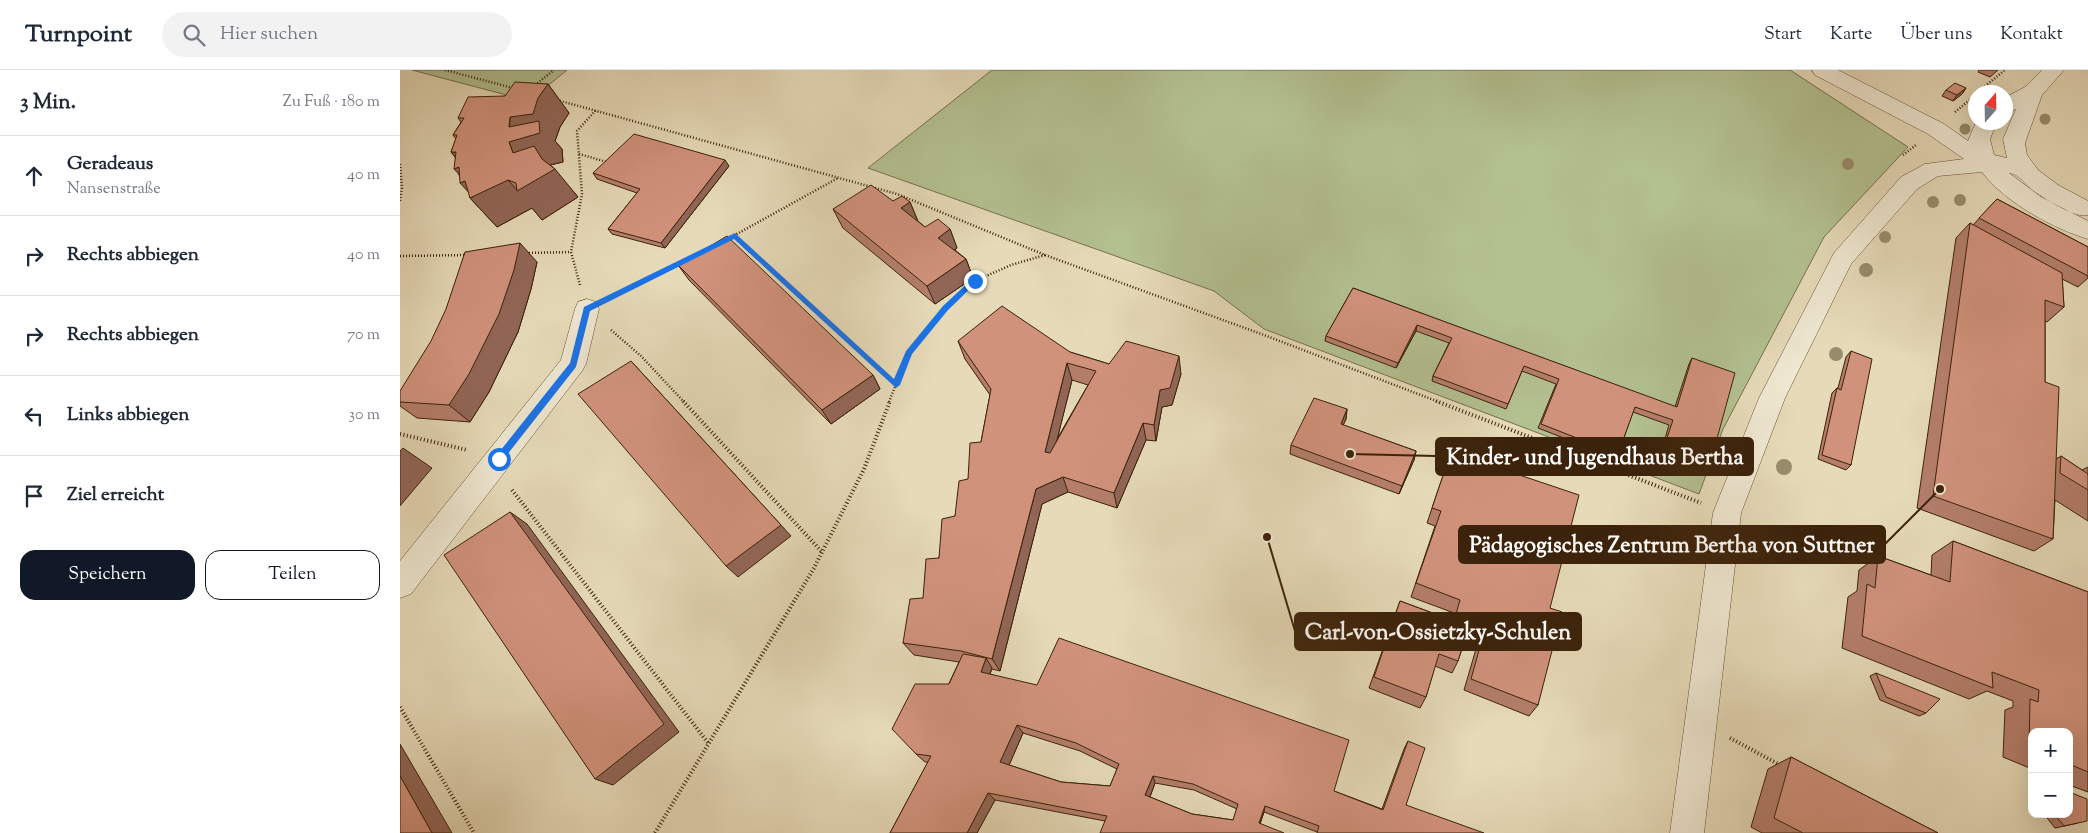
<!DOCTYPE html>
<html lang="de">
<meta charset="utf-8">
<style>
:root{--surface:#fff;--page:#f2f2f3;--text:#1f2937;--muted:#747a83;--line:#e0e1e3;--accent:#111827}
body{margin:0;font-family:"Sorts Mill Goudy",serif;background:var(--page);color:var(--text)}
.controls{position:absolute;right:15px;bottom:15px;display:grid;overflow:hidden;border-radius:10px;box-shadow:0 5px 20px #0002}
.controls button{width:45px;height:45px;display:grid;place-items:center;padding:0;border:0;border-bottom:1px solid var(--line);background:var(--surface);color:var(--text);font:25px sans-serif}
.compass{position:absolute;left:1568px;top:15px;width:45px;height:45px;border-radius:50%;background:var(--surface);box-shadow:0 5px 20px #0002;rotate:20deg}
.stop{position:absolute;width:15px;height:15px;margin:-11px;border:4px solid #1a73e8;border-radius:50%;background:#fff}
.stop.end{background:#1a73e8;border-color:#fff;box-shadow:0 1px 5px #0008}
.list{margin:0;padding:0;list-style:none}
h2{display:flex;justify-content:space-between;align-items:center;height:65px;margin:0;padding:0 20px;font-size:21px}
h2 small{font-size:16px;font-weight:400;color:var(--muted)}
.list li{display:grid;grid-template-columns:32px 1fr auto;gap:15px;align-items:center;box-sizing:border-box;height:80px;padding:0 20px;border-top:1px solid var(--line)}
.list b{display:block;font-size:19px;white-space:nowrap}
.list p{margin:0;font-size:16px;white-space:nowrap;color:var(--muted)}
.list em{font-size:16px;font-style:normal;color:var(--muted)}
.actions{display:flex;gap:10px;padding:15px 20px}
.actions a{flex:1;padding:11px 0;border:1px solid var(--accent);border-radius:15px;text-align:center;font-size:18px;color:var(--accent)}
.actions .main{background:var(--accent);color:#fff}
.icon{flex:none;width:28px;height:28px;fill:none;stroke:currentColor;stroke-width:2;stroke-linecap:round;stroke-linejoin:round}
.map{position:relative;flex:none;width:1688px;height:763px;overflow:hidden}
header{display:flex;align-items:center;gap:30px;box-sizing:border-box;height:70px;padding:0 25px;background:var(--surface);border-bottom:1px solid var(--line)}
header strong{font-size:24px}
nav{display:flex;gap:28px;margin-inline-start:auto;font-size:18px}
.search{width:350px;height:45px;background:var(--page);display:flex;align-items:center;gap:12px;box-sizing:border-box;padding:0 18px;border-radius:28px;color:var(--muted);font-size:19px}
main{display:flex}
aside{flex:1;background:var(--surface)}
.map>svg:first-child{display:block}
.green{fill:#b3c090;stroke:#77714d}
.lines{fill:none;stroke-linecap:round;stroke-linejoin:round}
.minor-casing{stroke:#665036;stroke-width:1}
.path-far1{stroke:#3b220a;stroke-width:2.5;stroke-dasharray:1 2;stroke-linecap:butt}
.path{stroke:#3b220a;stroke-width:4;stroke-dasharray:1 2.5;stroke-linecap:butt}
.minor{fill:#efe7d1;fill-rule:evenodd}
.tree{fill:#988b6b}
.wall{fill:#b47e6b;stroke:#3b220a;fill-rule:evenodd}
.shaded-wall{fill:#926657;stroke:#3b220a}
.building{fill:#d1927c;stroke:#3b220a;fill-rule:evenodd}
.route{fill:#1a73e8}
.leader{fill:none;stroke:#3b220a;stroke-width:2}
.callout-dot{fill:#3b220a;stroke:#efe7d1;stroke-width:2}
.callout{fill:#3b220a;stroke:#3b220a;stroke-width:2}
.callout-label{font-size:22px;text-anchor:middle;font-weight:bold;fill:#fff}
</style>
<header>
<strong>Turnpoint</strong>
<div class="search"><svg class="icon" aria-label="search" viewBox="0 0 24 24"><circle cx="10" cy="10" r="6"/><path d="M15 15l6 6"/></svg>Hier suchen</div>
<nav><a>Start</a><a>Karte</a><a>Über uns</a><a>Kontakt</a></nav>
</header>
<main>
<aside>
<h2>3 Min.<small>Zu Fuß · 180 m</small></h2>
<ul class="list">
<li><svg class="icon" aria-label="ahead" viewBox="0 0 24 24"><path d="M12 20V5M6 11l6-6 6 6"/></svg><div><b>Geradeaus</b><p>Nansenstraße</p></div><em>40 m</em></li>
<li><svg class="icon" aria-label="right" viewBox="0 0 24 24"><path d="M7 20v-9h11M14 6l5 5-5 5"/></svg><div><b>Rechts abbiegen</b></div><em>40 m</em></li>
<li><svg class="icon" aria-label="right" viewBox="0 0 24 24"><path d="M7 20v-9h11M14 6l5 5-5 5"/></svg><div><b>Rechts abbiegen</b></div><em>70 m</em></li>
<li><svg class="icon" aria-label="left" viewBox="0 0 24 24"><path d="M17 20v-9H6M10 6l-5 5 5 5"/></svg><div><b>Links abbiegen</b></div><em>30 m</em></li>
<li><svg class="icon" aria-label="arrive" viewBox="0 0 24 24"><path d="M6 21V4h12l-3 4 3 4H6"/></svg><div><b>Ziel erreicht</b></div></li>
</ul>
<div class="actions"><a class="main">Speichern</a><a>Teilen</a></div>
</aside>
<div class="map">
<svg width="1688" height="763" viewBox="0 0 1688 763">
<rect width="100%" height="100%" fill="#e6dab8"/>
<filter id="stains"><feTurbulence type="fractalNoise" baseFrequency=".004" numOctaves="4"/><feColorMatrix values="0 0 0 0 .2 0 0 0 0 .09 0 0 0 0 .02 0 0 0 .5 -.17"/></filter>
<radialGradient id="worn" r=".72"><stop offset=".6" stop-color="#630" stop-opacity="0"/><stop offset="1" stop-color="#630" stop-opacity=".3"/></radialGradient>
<g class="green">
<polygon points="12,0 167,0 129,31"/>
<polygon points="592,0 1390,0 1508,77 1424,167 1323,359 1299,424 864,259 814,221 468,98"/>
</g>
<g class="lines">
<g class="minor-casing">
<g id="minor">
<path d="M1412 0H1438L1544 54 1568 71 1576 52H1597L1590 69 1594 85 1607 88 1603 69 1616 39 1606 43V27L1625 17 1642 0H1664L1642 25 1625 73 1627 85 1638 100 1658 115 1688 131V145C1675 149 1642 127 1631 119 1623 112 1619 104 1609 103L1641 127 1688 151V169C1654 159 1603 131 1582 102L1538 106 1517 119 1451 194 1385 328 1341 443 1304 763H1270L1313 443 1359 328 1434 183 1501 107 1525 94 1564 89 1528 64 1415 5Z"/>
<polygon points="187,229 196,232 199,239 186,294 182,301 11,524 0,528 0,491 161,290 175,239 178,232"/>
</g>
</g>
<g class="path-far1">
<polyline points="45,0 113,18"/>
<polyline points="135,15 154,0"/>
<polyline points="1578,22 1605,0"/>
<polyline points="157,30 497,124 645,185 864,265 1039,332"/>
<polyline points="1555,42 1576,25"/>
<polyline points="179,84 207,92"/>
<polyline points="1503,85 1516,75"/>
<polyline points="0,94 2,118 0,131"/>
<polyline points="335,166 496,315"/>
<polyline points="326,170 438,108"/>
<polyline points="126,183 171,182"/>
<polyline points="0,186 67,185"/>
<polyline points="180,215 171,182 182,124 177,61 196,40"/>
<polyline points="212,227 289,188"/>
<polyline points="211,260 241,286 284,332"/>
<polyline points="489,332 508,283 546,238 575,211 611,195 645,185"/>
</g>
<g class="path">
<polyline points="283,331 422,482"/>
<polyline points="1036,331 1301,433"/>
<polyline points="0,364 67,380"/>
<polyline points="112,420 309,674"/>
<polyline points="0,637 74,763"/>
<polyline points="1330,668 1382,696"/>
<polyline points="255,763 414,498 464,399 490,331"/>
</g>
<use href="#minor" class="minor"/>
</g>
<g class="tree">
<circle cx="1645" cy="49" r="5.5"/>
<circle cx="1565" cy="59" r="5.5"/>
<circle cx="1448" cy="94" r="6"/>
<circle cx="1560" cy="130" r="6"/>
<circle cx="1533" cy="132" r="6"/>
<circle cx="1485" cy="167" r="6"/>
<circle cx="1466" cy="200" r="7"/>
<circle cx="1436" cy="284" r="7"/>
<circle cx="1384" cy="397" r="8"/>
</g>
<g class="wall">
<polygon points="1579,0 1598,0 1590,7 1578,2"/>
<polygon points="148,14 169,43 160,57 155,71 162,79 163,92 150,95 178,127 142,150 132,138 97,157 70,128 69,122 59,105 55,87 51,82 56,69 53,65 61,52 58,48 105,26"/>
<polygon points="1566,18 1562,24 1553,31 1542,26 1546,20"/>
<polygon points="329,96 265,178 212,164 208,159 237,123 197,109 193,103"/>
<polygon points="1597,129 1688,177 1688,208 1678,217 1662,209 1664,237 1647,252 1645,251 1645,312 1656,389 1661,386 1682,400 1688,397 1688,451 1655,430 1653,469 1634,481 1517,438 1556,168 1570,153 1573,155"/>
<polygon points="493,131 510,132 518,151 525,157 550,159 557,178 555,180 566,189 573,208 535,234 443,158 433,139"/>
<polygon points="137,192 131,219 118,262 89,322 70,352 17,348 0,336 0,332"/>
<polygon points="278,195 473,305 480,319 431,354 289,210"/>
<polygon points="953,218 1275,337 1289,294 1292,288 1310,394 1306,399 1261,382 1269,355 1233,342 1218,384 1215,388 1138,358 1156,314 1122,301 1106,339 1032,311 1033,306 1049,273 1016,261 996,298 925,271 926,266"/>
<path d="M558 271 670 282 709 294 781 304 772 335 762 337 756 371 746 370 717 438 668 422 642 434 600 601 592 599 590 604 934 721 982 739 1004 679 1008 671 1006 735 917 762 864 742 860 754 705 751 595 730 577 763H490L528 692H525L516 684 559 592 514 585 503 573 523 528 555 446 581 372 590 325 565 289ZM672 310 688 315 657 369ZM623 663 680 681 717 699 710 716 661 712 609 695ZM755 713 794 720 837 739 833 750 792 744 750 727Z"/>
<polygon points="1451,281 1451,395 1446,400 1418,389 1432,323 1437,318 1438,318 1446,287"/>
<polygon points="947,339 946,349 943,355 1016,381 1014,390 999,424 890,384 891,375"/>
<polygon points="1051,382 1150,538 1138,635 1129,646 1064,620 1078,572 1066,567 1058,591 1052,603 1035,596 1026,627 1020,638 969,618 1000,531 1052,550 1054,543 1011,527 1035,456 1027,453"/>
<polygon points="1553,471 1688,522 1688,722 1669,715 1669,662 1632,662 1632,699 1603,687 1605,640 1613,637 1613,631 1587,621 1569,629 1442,578 1448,527 1457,521 1459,500 1478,486 1531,505 1532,485"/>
<polygon points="1476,603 1526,643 1519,646 1480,630 1470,606"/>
<polygon points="1391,687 1538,763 1362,763 1351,757 1368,699"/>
<polygon points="1644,744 1669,744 1678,753 1655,758"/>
</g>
<g class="shaded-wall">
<polygon points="148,14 169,43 160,57 155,71 162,79 163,92 150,95 155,99 178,127 142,150 132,138 97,157 70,128 73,127 60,113 65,111 78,125 54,99 59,97 108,110 118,121 113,83 109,72 110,47 138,28"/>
<polygon points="1566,18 1562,24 1553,31 1557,25"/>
<polygon points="51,82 56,82 77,111"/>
<polygon points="325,90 329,96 265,178 261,173"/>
<polygon points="510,132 518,152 501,138"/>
<polygon points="550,159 557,178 546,186 538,168"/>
<polygon points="120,173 137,192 131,219 118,262 89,322 70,352 49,335"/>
<polygon points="566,189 573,208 535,234 527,216"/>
<polygon points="1017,255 1016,261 996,298 998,293"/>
<polygon points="779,286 781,304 772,335 762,337 756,371 754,355 760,320"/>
<polygon points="231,291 391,466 338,507 326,496"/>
<polygon points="667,293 672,310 650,398 645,382"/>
<polygon points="473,305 480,319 431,354 422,340"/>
<polygon points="947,339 946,349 939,364 941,354"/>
<polygon points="743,353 746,370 717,438 714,423"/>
<polygon points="3,378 32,398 0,436 0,381"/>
<polygon points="1016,381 1014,390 999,424 1002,416"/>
<polygon points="663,407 668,422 642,434 600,601 592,589 636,419"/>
<polygon points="110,442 127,454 279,662 213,715 195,709"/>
<polygon points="586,588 592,598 587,611 581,602"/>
<polygon points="617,655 623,663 607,700 600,692"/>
<polygon points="0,674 52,763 32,763 0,706"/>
<polygon points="753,706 755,713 748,732 745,725"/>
<polygon points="588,723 595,730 577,763 567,763"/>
<polygon points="865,736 864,742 858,759 859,753"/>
</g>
<g class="building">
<polygon points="115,12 148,14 138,28 133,44 110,47 109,57 139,51 140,63 109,72 113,83 134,76 142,89 155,99 117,121 116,113 108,110 70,128 65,111 60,113 59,97 54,99 56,82 51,82 57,65 53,65 64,48 58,48 68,27 105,26"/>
<polygon points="1555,13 1566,18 1557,25 1546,20"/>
<polygon points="234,64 325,90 261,173 208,159 240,119 193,103"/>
<polygon points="471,115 493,131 502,126 510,132 501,138 525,157 538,149 550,159 538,168 566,189 527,216 433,139"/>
<polygon points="1597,129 1688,177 1688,206 1579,148"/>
<polygon points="1570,153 1662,203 1664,237 1645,230 1645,312 1659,317 1653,469 1533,426"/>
<polygon points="327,166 473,305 422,340 278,195"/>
<polygon points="120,173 114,200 99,244 69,304 49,335 0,332 0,321 31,271 46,239 65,182"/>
<polygon points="953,218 1277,337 1292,288 1335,303 1310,394 1264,377 1273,350 1235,337 1218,384 1141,354 1159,309 1124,296 1108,334 1033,306 1052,268 1017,255 998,293 926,266"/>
<path d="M602 236 670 282 709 294 726 271 779 286 770 318 760 320 754 355 743 353 714 423 663 407 636 419 592 589 561 581 503 573 510 529 523 528 526 489 539 488 542 449 555 446 559 411 568 409 570 373 581 372 591 319 558 271ZM667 293 696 301 650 383 645 382Z"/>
<polygon points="1451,281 1472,289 1451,395 1422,385 1437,318 1441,320"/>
<polygon points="231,291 381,455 326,496 178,324"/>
<polygon points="914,328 947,339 941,354 1016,381 1002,416 891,375"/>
<polygon points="1051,382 1179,425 1150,538 1162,542 1138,635 1071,609 1085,559 1070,553 1058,591 1039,584 1026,627 974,607 1000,531 1054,551 1060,530 1016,513 1041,441 1032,438"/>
<polygon points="1661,386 1688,404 1688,420 1660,403"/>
<polygon points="110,442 264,654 195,709 44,485"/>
<polygon points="1553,471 1688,522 1688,702 1669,694 1669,662 1632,662 1632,679 1629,678 1630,629 1638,632 1639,620 1592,602 1593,618 1462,566 1467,514 1475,518 1478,486 1550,512"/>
<path d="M659 568 949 670 934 721 983 740 1008 671 1025 678 1006 735 1084 763H917L919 756 865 736 859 753 884 763H700L707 746 588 723 567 763H490L531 686 516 684 492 659 515 614H549L563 584 586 588 581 602 637 615ZM617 655 676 673 719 694 710 716 661 712 600 692ZM753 706 793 714 838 734 833 750 792 744 745 725Z"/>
<polygon points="1476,603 1540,629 1526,643 1486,627"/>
<polygon points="1391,687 1538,763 1403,763 1374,748"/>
<polygon points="0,706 32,763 0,763"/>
<polygon points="1669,722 1687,729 1687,751 1664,756 1654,744 1669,744"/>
</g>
<polygon class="route" points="335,163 494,309 506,281 543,236 572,209 575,209 578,211 548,240 512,284 500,315 496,318 334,169 190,241 176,297 102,391 96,391 96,386 170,293 184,237"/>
<path class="leader" d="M950 384L1036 386M1540 419L1485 474M867 467L895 561"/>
<g class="callout-dot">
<circle cx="950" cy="384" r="5"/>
<circle cx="1540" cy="419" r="5"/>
<circle cx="867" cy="467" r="5"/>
</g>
<g class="callout">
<rect x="1036" y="368" width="317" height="37" rx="5"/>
<rect x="1059" y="456" width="426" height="37" rx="5"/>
<rect x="895" y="543" width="286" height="37" rx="5"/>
</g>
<g class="callout-label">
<text x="1195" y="394">Kinder- und Jugendhaus Bertha</text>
<text x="1272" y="482">Pädagogisches Zentrum Bertha von Suttner</text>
<text x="1038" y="569">Carl-von-Ossietzky-Schulen</text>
</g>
<rect width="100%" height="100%" filter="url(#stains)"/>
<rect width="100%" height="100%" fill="url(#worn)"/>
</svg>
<div class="controls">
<button>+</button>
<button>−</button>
</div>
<svg class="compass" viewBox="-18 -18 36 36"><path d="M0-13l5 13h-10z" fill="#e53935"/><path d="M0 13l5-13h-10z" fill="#747a83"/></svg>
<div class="stop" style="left:99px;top:389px"></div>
<div class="stop end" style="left:575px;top:211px"></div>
</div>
</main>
